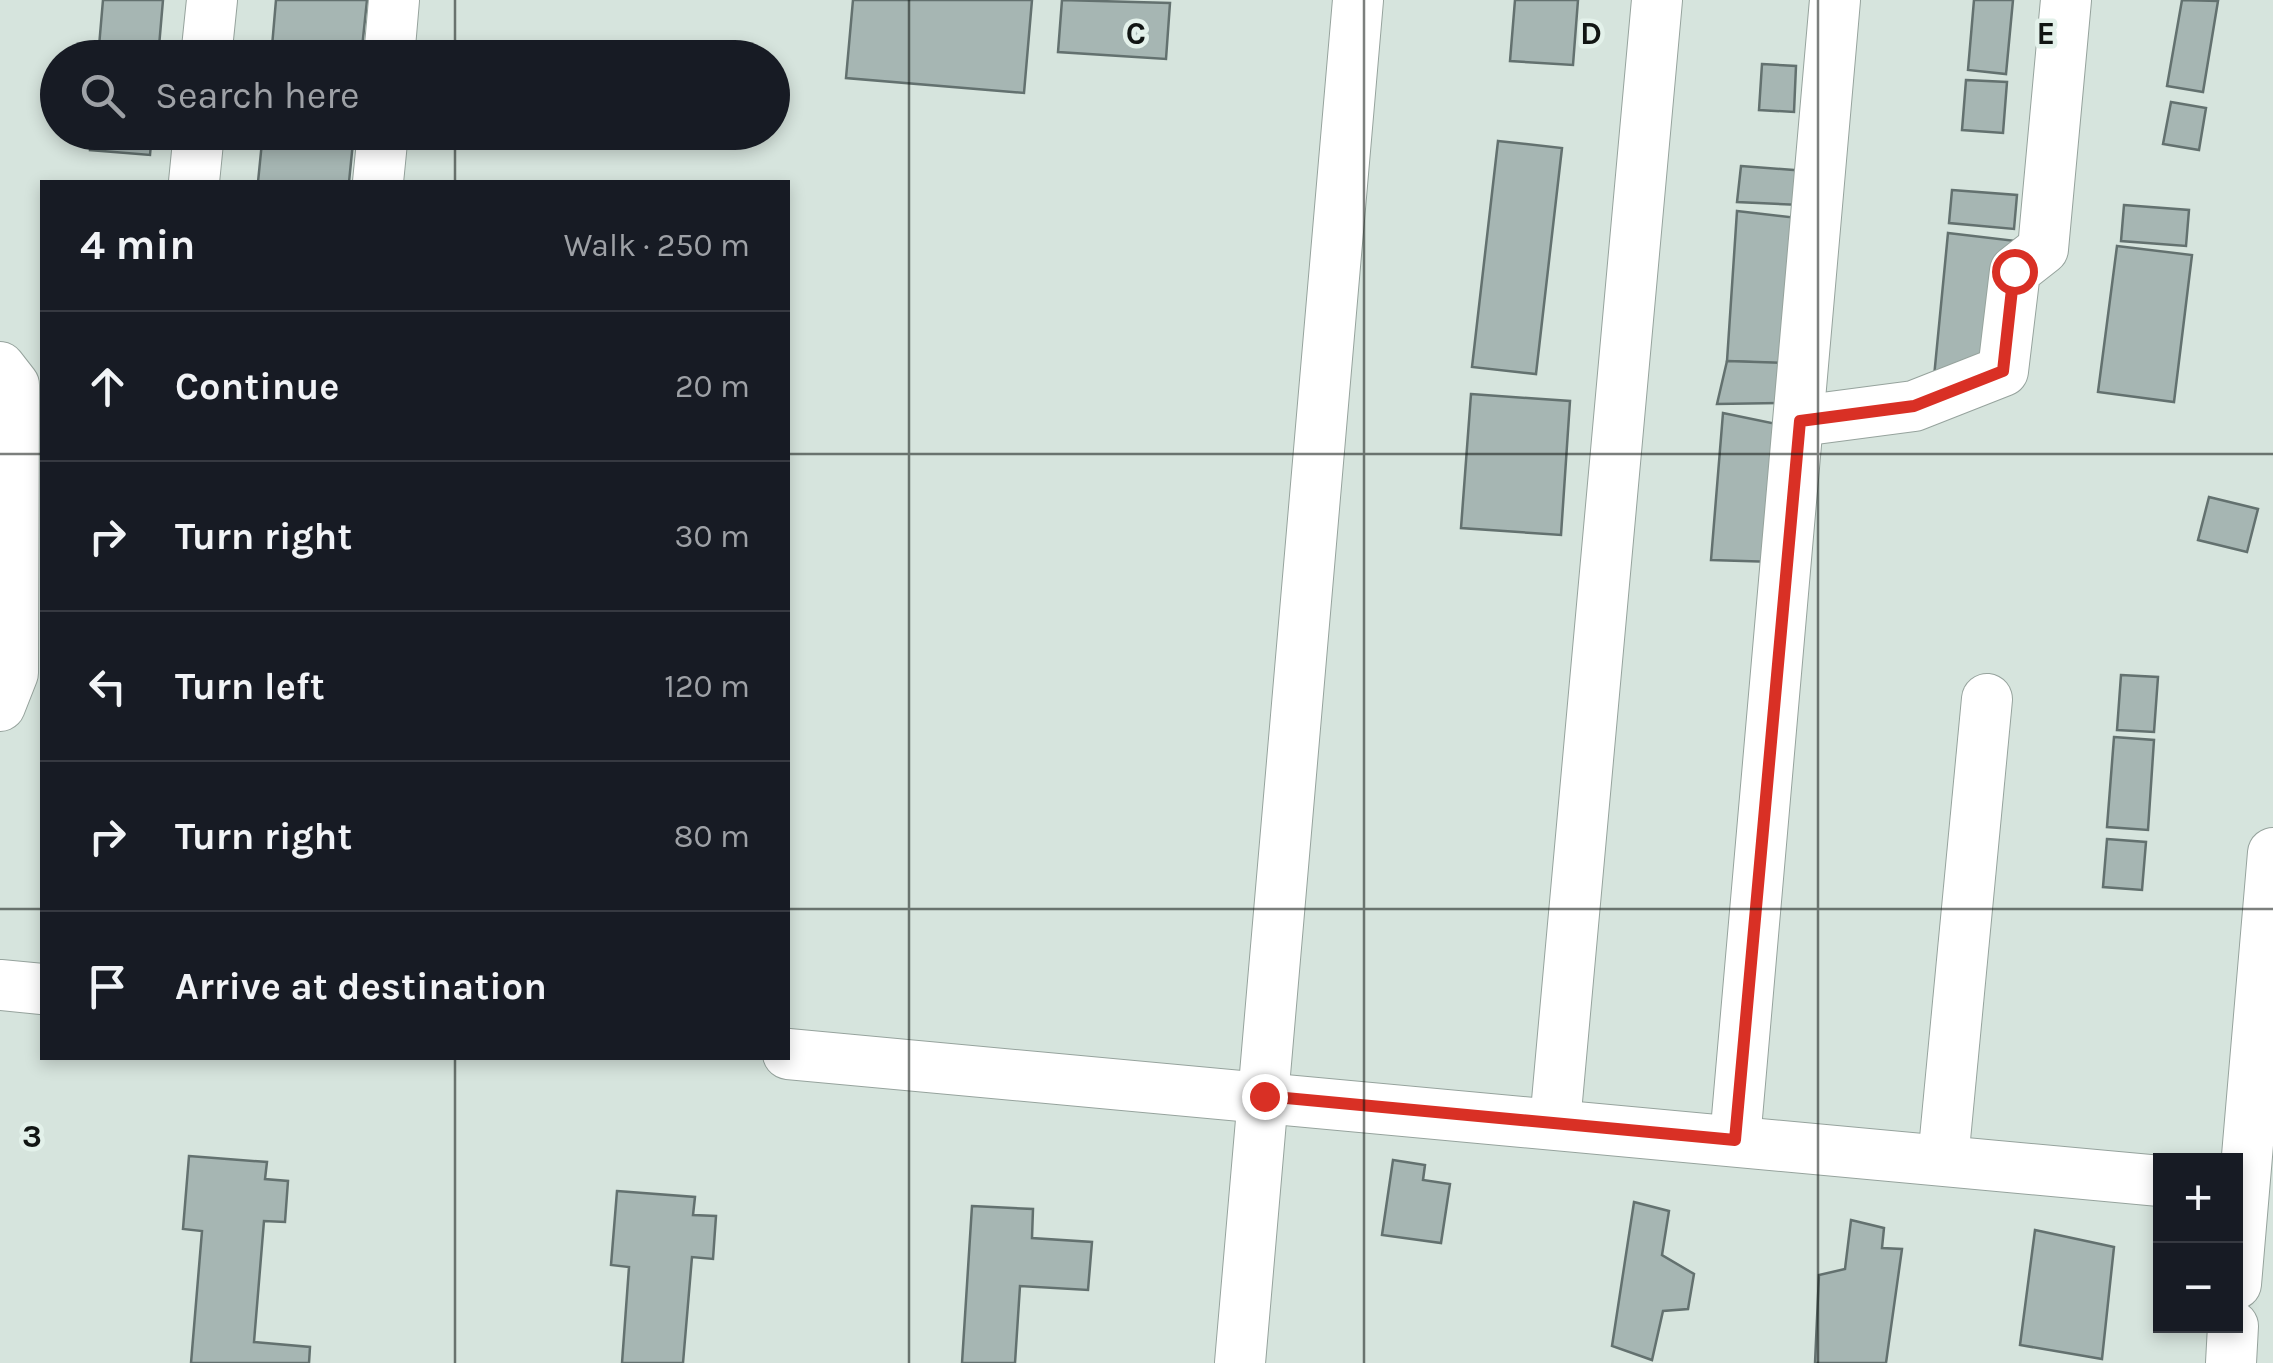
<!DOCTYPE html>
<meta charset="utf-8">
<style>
:root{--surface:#171b24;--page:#242831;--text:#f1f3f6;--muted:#9ea1a6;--line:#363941}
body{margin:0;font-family:Karla,sans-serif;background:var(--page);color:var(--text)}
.controls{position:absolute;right:30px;bottom:30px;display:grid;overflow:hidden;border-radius:0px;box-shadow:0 5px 15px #0003}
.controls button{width:90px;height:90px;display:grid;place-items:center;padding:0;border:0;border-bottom:2px solid var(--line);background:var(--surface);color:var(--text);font:50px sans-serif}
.stop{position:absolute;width:30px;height:30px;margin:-22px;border:8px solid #d93025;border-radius:50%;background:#fff}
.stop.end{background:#d93025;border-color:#fff;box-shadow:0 2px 10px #0008}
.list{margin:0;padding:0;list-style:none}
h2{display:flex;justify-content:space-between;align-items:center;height:130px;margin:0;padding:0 40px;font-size:42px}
h2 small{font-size:32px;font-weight:400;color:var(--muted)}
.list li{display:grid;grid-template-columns:65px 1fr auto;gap:30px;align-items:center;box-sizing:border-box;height:150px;padding:0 40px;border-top:2px solid var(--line)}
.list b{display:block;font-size:38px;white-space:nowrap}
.list em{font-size:32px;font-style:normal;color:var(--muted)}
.icon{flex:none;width:55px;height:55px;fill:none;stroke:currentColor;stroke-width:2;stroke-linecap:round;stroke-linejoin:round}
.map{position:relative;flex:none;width:2273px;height:1363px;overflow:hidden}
.search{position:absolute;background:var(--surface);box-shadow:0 5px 15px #0003;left:40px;top:40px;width:750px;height:110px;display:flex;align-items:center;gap:25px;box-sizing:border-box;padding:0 35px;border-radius:55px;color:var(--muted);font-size:38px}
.panel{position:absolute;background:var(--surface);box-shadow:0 5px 15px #0003;left:40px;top:180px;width:750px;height:880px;border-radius:0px}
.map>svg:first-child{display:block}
.building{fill:#a6b6b3;stroke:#63716f;stroke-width:2.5}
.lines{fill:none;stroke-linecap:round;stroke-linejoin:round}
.minor-casing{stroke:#96a39d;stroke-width:52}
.minor{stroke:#fff;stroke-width:50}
.route{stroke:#d93025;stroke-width:12}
.grid{fill:none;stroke:#111513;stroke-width:2.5;stroke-opacity:0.55}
.grid-label{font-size:32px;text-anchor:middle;font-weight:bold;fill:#111513;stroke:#e3f1ea;stroke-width:9;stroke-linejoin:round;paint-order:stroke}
</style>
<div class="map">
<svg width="2273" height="1363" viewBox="0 0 2273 1363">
<rect width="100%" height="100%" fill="#d6e4dd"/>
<g class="building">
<polygon points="103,0 163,0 158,58 98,58"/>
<polygon points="276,0 367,0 361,58 271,58"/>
<polygon points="853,0 1032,0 1024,93 846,78"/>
<polygon points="1062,0 1170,3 1166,59 1058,52"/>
<polygon points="1515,0 1578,0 1573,65 1510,61"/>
<polygon points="1974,0 2013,0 2006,74 1968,70"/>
<polygon points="2182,0 2218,1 2203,92 2167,86"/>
<polygon points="1762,64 1796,66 1794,112 1759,110"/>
<polygon points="1966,80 2007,82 2003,133 1962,130"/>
<polygon points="2171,102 2206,108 2199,150 2163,144"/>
<polygon points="92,132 152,132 150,155 90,150"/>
<polygon points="263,132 354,132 349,182 258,182"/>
<polygon points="1498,141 1562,148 1536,374 1472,367"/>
<polygon points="1741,166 1806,171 1801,205 1737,202"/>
<polygon points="1952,190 2017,195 2014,229 1949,223"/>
<polygon points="2124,205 2189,210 2186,246 2121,241"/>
<polygon points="1737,211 1807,219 1792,364 1727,361"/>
<polygon points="1948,233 2016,241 1991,366 1934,377"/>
<polygon points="2117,246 2192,255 2174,402 2098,392"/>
<polygon points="1727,361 1785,363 1785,403 1717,404"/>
<polygon points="1471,394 1570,401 1561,535 1461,528"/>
<polygon points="1723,413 1791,427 1775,562 1711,560"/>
<polygon points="2209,497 2258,509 2247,552 2198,540"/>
<polygon points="2121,675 2158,677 2154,732 2117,730"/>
<polygon points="2114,737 2154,740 2148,830 2107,827"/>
<polygon points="2107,839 2146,842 2142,890 2103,887"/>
<polygon points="189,1156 267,1162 265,1179 288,1181 285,1222 264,1221 254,1342 310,1347 309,1363 191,1363 202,1231 183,1229"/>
<polygon points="1393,1160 1425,1165 1423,1180 1450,1184 1441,1243 1382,1235"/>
<polygon points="617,1191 695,1197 693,1215 716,1216 713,1259 692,1257 683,1363 622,1363 629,1267 611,1265"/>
<polygon points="1634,1202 1669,1211 1662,1255 1694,1274 1688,1309 1663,1311 1652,1360 1612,1346"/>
<polygon points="972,1206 1033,1209 1032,1238 1092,1242 1088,1290 1020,1286 1015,1363 962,1363"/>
<polygon points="1851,1220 1884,1228 1882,1248 1902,1249 1886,1363 1815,1363 1819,1275 1845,1269"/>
<polygon points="2035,1230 2114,1247 2102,1359 2020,1345"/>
</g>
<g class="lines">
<g class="minor-casing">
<g id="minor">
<polyline points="206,58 212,0"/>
<polyline points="389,58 394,0"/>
<polyline points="194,182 199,132"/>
<polyline points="378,182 383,132"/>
<polyline points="0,367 14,385 13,673 0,706"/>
<polyline points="1800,421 1914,406 2003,371 2015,271 2043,249 2066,0"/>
<polyline points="0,985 42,989"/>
<polyline points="788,1054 2160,1181"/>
<polyline points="1555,1123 1657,0"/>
<polyline points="1735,1140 1835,0"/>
<polyline points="1943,1160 1987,699"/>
<polyline points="2236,1284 2273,853"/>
<polyline points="1240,1363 1358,0"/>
<polyline points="2231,1363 2233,1326"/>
</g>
</g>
<use href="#minor" class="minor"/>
</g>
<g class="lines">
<polyline class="route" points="1264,1096 1735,1140 1800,421 1914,406 2003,371 2014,271"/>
</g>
<path class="grid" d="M455 0V58M909 0V1363M1364 0V1363M1818 0V1363M455 132V182M0 454H42M788 454H2273M0 909H42M788 909H2273M455 1058V1363"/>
<g class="grid-label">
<text x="1136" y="44">C</text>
<text x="1591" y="44">D</text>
<text x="2046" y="44">E</text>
<text x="32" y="1147">3</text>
</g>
</svg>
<div class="controls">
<button>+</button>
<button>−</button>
</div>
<div class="stop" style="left:2014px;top:271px"></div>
<div class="stop end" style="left:1264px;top:1096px"></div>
<div class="search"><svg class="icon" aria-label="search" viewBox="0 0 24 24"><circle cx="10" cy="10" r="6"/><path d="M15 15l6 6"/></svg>Search here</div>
<section class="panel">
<h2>4 min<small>Walk · 250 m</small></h2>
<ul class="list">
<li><svg class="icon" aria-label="ahead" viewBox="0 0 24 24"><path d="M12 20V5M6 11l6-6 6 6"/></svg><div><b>Continue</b></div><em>20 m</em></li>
<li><svg class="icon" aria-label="right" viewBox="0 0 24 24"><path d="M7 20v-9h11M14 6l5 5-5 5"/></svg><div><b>Turn right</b></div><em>30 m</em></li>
<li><svg class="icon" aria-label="left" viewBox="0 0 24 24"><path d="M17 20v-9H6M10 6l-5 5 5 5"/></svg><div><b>Turn left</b></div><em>120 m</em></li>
<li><svg class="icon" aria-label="right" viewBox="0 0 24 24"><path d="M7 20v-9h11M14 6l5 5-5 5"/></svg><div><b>Turn right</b></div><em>80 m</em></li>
<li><svg class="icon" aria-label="arrive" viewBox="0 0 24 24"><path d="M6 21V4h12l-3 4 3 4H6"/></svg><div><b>Arrive at destination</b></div></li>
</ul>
</section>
</div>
